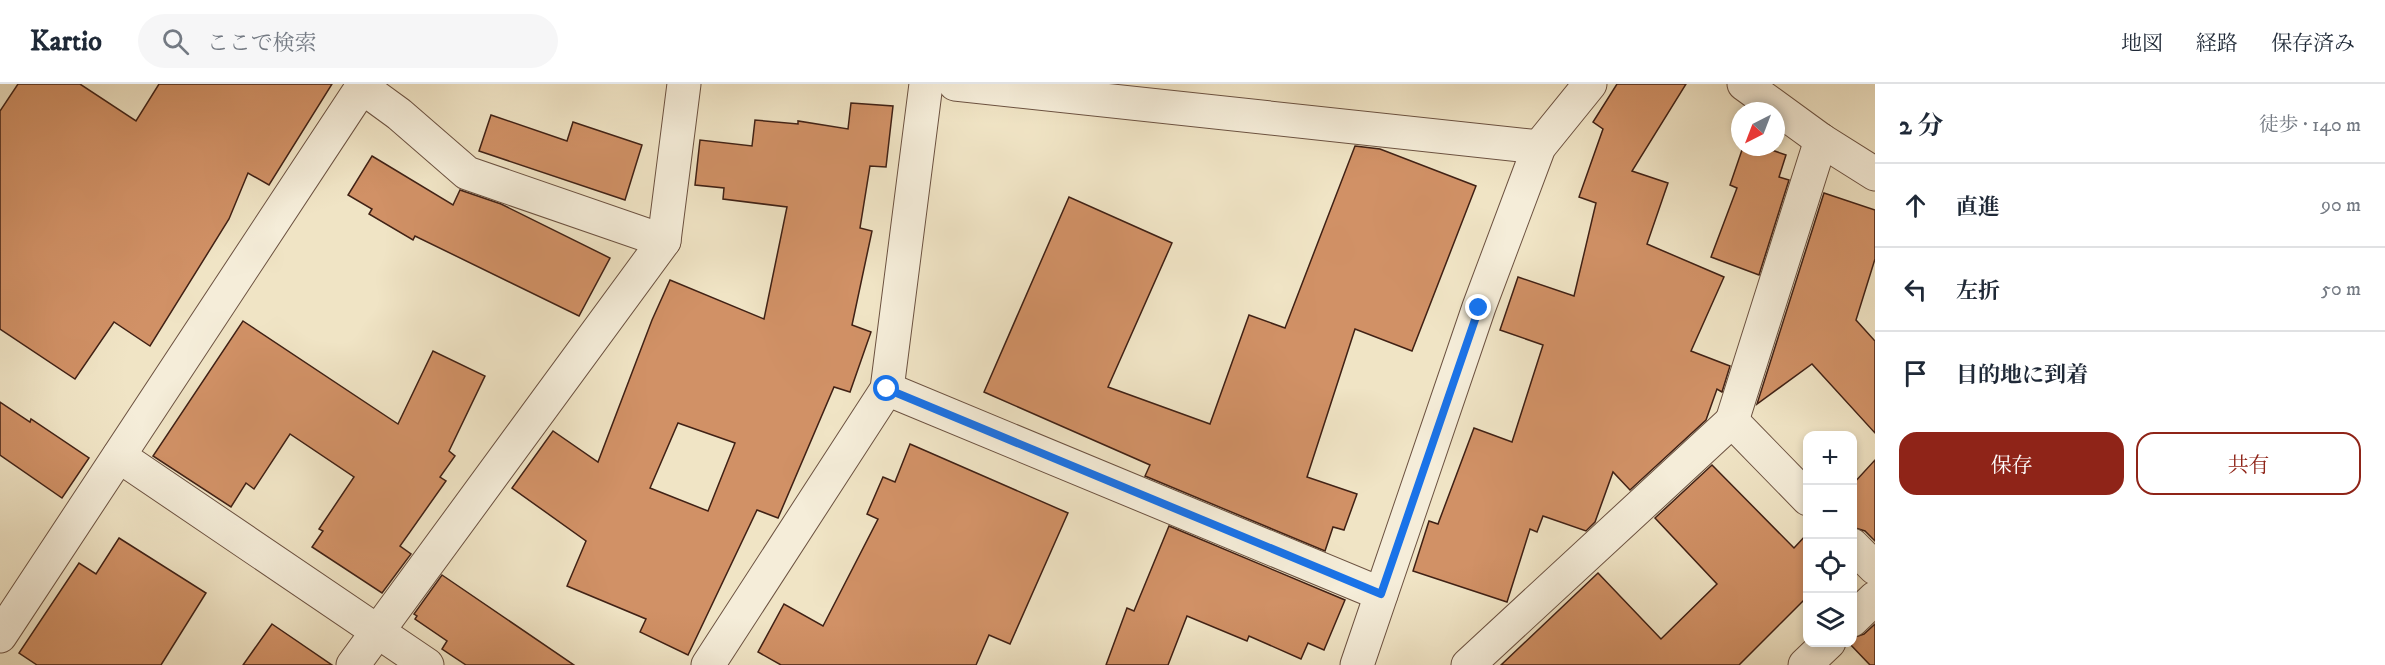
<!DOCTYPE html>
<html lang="ja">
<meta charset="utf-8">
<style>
:root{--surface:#fff;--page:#f6f6f7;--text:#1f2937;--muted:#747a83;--line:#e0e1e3;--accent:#8f2418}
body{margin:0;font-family:"IM FELL DW Pica","Noto Serif JP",serif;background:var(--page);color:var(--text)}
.controls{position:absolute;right:18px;bottom:18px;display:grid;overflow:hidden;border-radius:12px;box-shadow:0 3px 9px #0003}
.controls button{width:54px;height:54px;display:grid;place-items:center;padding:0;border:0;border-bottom:2px solid var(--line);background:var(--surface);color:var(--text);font:30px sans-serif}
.compass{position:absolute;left:1731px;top:18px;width:54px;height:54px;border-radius:50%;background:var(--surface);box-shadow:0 3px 9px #0003;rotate:222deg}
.stop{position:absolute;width:18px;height:18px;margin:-14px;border:4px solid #1a73e8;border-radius:50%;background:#fff}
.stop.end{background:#1a73e8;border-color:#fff;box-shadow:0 2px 6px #0008}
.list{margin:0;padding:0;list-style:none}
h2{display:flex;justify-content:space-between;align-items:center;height:78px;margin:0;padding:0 24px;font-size:26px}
h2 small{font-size:20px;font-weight:400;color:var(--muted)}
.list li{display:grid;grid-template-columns:39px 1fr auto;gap:18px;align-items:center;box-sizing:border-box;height:84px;padding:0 24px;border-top:2px solid var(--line)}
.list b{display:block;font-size:22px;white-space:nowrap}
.list em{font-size:20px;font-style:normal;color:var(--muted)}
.actions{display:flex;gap:12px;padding:18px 24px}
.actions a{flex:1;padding:14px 0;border:2px solid var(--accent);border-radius:18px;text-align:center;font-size:21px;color:var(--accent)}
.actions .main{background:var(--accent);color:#fff}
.icon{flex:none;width:33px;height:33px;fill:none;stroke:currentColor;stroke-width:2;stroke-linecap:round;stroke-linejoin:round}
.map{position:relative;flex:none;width:1875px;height:581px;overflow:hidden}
header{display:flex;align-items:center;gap:36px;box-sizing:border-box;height:84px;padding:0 30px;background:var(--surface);border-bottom:2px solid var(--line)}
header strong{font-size:28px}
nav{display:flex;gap:33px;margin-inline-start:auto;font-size:21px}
.search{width:420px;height:54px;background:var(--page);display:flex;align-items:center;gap:15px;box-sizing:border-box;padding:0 21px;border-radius:33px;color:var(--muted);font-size:22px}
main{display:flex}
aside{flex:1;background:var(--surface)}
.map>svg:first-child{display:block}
.building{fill:#d19166;stroke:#402115;stroke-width:1.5;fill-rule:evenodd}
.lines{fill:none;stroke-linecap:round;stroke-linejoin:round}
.minor-casing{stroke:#6c5241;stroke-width:35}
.minor{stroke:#f5edd9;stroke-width:33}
.route{stroke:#1a73e8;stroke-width:8}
</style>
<header>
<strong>Kartio</strong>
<div class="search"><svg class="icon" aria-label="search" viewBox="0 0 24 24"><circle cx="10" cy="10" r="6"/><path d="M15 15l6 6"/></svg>ここで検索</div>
<nav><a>地図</a><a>経路</a><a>保存済み</a></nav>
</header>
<main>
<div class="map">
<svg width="1875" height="581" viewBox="0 0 1875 581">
<rect width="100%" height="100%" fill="#f0e4c5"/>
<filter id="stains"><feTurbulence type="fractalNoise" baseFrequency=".00333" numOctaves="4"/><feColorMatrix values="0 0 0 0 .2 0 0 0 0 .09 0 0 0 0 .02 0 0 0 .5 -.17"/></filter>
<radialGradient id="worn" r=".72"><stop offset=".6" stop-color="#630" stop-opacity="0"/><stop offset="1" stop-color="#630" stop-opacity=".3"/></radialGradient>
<g class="building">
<polygon points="18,0 80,0 136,37 159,0 332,0 269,101 248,89 229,135 150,262 114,238 75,295 0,245 0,27"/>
<polygon points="1617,0 1686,0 1632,87 1668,99 1647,160 1724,193 1691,267 1730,282 1722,308 1717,305 1706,336 1630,406 1613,388 1595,438 1586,447 1543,432 1537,448 1530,445 1507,518 1413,487 1429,437 1438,440 1474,344 1512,358 1543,261 1500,246 1518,193 1574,212 1596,119 1579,113 1603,45 1593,38"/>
<path d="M851 19 893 22 886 83 870 82 860 144 872 147 852 241 871 248 850 308 834 303 778 434 757 426 688 571 640 548 646 535 567 502 586 457 512 404 553 347 598 378 652 236 670 196 764 235 787 123 723 115 724 104 695 101 700 56 752 62 755 36 798 40V37L848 45ZM678 339 735 359 708 427 650 404Z"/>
<polygon points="491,31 567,57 573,38 642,61 625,116 479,67"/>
<polygon points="1355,62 1380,65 1476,102 1412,267 1355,245 1307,393 1357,410 1344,446 1333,443 1325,467 1145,392 1150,381 984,308 1069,113 1172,159 1108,303 1210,340 1249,231 1285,244"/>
<polygon points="1743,63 1763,63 1786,71 1779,93 1789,96 1759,191 1711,173 1737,104 1730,101"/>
<polygon points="372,72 453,121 460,106 501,120 610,174 579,232 415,152 413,156 369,130 372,125 348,111"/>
<polygon points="1824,109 1875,126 1875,175 1856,236 1875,257 1875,349 1812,280 1757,320"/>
<polygon points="243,237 398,340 433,267 485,292 449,367 455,372 440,393 446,397 400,462 411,470 382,509 312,463 323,447 319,445 354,393 290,350 254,405 246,399 231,423 153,372"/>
<polygon points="0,318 30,338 31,335 89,374 62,414 0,371"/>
<polygon points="910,360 1068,429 1010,560 989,551 976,581 781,581 758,568 784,520 823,542 878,435 867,430 883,393 895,398"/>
<polygon points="1875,376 1875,457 1865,447 1852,443 1852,401"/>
<polygon points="1712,381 1794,464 1808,449 1808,518 1805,515 1739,581 1501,581 1598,489 1661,555 1717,500 1655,434"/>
<polygon points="1169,442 1345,516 1324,566 1308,559 1301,575 1249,552 1247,557 1187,532 1168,581 1106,581 1127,524 1134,527"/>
<polygon points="119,454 206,509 161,581 37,581 19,569 79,479 96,490"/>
<polygon points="442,491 574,581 466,581 442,565 447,557 415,535 417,532 414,530"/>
<polygon points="272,540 332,581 243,581"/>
<polygon points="1875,540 1875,581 1870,581 1848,558 1852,558 1852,554 1864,550"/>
</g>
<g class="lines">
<g class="minor-casing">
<g id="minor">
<polyline points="955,0 1539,63"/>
<polyline points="1744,0 1821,56 1875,90"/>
<polyline points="362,3 399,30 467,89 664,157"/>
<polyline points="887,305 1381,510"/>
<polyline points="1732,337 1821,56"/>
<polyline points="119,372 427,581"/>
<polyline points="1852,461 1875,484"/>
<polyline points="1852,536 1875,514"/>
<polyline points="0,552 364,0"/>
<polyline points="353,581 664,157 684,0"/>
<polyline points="708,581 887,305 926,0"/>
<polyline points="1357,581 1479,223 1539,63 1590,0"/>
<polyline points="1468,581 1732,337 1808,415"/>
<polyline points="1805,581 1829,558"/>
</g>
</g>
<use href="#minor" class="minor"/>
</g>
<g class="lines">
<polyline class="route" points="887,305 1381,510 1479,224"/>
</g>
<rect width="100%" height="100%" filter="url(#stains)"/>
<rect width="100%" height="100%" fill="url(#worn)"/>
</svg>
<div class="controls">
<button>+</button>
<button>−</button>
<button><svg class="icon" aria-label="locate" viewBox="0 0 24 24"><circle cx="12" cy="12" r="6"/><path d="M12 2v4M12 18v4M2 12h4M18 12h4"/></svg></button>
<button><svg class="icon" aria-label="layers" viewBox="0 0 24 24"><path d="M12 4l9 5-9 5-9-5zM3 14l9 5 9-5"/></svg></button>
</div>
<svg class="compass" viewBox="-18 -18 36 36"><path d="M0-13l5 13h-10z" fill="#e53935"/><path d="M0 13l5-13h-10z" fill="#747a83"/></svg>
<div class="stop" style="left:887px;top:305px"></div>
<div class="stop end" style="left:1479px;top:224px"></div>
</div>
<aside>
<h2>2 分<small>徒歩 · 140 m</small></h2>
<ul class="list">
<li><svg class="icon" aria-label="ahead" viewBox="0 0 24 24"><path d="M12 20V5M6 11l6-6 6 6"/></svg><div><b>直進</b></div><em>90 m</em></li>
<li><svg class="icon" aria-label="left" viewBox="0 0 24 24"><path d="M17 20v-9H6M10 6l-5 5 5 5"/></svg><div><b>左折</b></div><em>50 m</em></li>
<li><svg class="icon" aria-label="arrive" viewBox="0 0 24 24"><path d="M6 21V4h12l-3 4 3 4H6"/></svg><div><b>目的地に到着</b></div></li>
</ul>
<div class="actions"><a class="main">保存</a><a>共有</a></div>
</aside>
</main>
